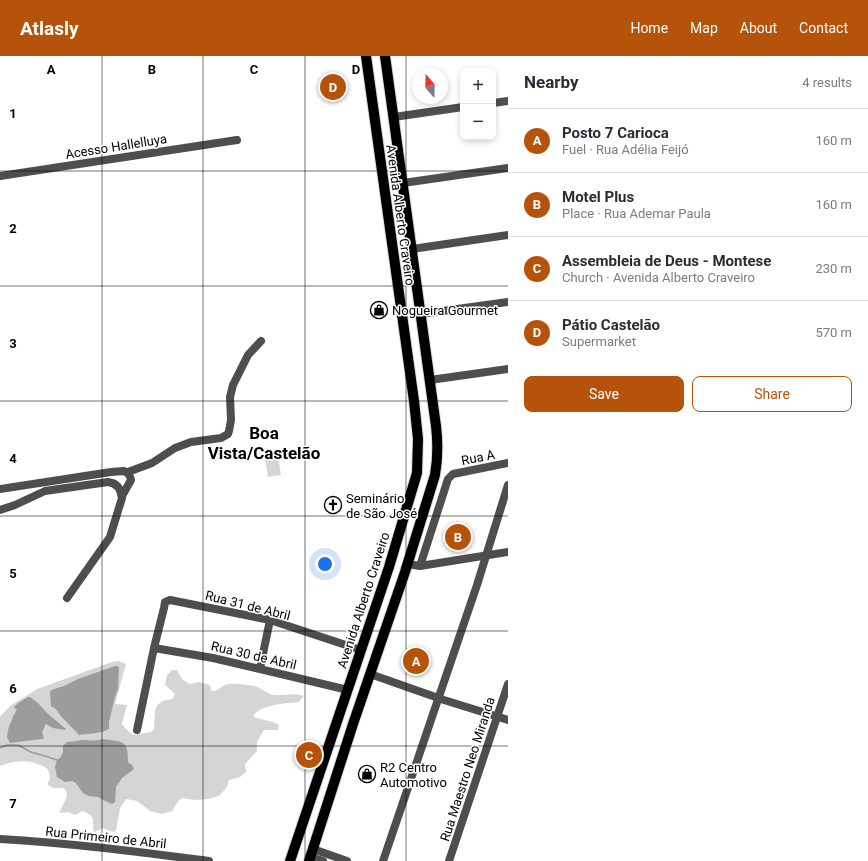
<!DOCTYPE html>
<meta charset="utf-8">
<style>
:root{--surface:#fff;--page:#f2f2f3;--text:#2b2b33;--muted:#7c7c81;--line:#e1e1e2;--accent:#b45309}
body{margin:0;font-family:Roboto,sans-serif;background:var(--page);color:var(--text)}
.controls{position:absolute;right:12px;top:12px;display:grid;overflow:hidden;border-radius:8px;box-shadow:0 2px 6px #0003}
.controls button{width:36px;height:36px;display:grid;place-items:center;padding:0;border:0;border-bottom:1px solid var(--line);background:var(--surface);color:var(--text);font:20px sans-serif}
.compass{position:absolute;left:412px;top:12px;width:36px;height:36px;border-radius:50%;background:var(--surface);box-shadow:0 2px 6px #0003;rotate:340deg}
.you{position:absolute;left:325px;top:508px;width:14px;height:14px;margin:-10px;border:3px solid #fff;border-radius:50%;background:#1a73e8;box-shadow:0 0 0 6px #1a73e833}
.badge{display:grid;place-items:center;width:26px;height:26px;border-radius:50%;background:var(--accent);color:#fff;font-size:13px;font-weight:700}
.pin{position:absolute;translate:-50% -50%;border:2px solid #fff;box-shadow:0 1px 4px #0006}
.list{margin:0;padding:0;list-style:none}
h2{display:flex;justify-content:space-between;align-items:center;height:52px;margin:0;padding:0 16px;font-size:17px}
h2 small{font-size:13px;font-weight:400;color:var(--muted)}
.list li{display:grid;grid-template-columns:26px 1fr auto;gap:12px;align-items:center;box-sizing:border-box;height:64px;padding:0 16px;border-top:1px solid var(--line)}
.list b{display:block;font-size:15px;white-space:nowrap}
.list p{margin:0;font-size:13px;white-space:nowrap;color:var(--muted)}
.list em{font-size:13px;font-style:normal;color:var(--muted)}
.actions{display:flex;gap:8px;padding:12px 16px}
.actions a{flex:1;padding:9px 0;border:1px solid var(--accent);border-radius:8px;text-align:center;font-size:14px;color:var(--accent)}
.actions .main{background:var(--accent);color:#fff}
.map{position:relative;flex:none;width:508px;height:805px;overflow:hidden}
header{display:flex;align-items:center;gap:24px;box-sizing:border-box;height:56px;padding:0 20px;background:var(--accent);color:#fff}
header strong{font-size:19px}
nav{display:flex;gap:22px;margin-inline-start:auto;font-size:14px}
main{display:flex}
aside{flex:1;background:var(--surface)}
.map>svg:first-child{display:block}
.green{fill:#d5d5d5}
.water{fill:#9c9c9c}
.lines{fill:none;stroke-linecap:round;stroke-linejoin:round}
.stream{stroke:#9c9c9c;stroke-width:1.5}
.major-casing{stroke:#dbdbdb;stroke-width:12}
.minor{stroke:#4e4e4e;stroke-width:8}
.major{stroke:#000;stroke-width:10}
.grid{fill:none;stroke:#000;stroke-width:1;stroke-opacity:0.55}
.labels{text-anchor:middle;stroke-width:3;stroke-linejoin:round;paint-order:stroke}
.street-label{font-size:13px;fill:#000;stroke:#fff}
.poi-label{font-size:13px;fill:#000;stroke:#fff;text-anchor:start}
.district-label{font-size:17px;font-weight:bold;fill:#000;stroke:#fff}
.grid-label{font-size:13px;text-anchor:middle;font-weight:bold;fill:#000;stroke:#fff;stroke-width:3;stroke-linejoin:round;paint-order:stroke}
</style>
<header>
<strong>Atlasly</strong>
<nav><a>Home</a><a>Map</a><a>About</a><a>Contact</a></nav>
</header>
<main>
<div class="map">
<svg width="508" height="805" viewBox="0 0 508 805">
<rect width="100%" height="100%" fill="#fff"/>
<g class="green">
<polygon points="277,394 281,419 268,421 264,397"/>
<path d="M119 605 126 608 115 648 127 649 122 668 127 674 133 679 151 676 154 673C156 655 151 646 172 643L175 638 165 629 167 619 172 614H177L183 624 190 628 199 626 210 629 211 634 213 635C221 634 222 628 229 628 233 627 253 629 257 631 263 633 267 638 274 639 284 640 294 636 304 640L299 646C287 647 259 649 253 660L256 662 273 666 279 669 278 674H264L257 686V695L245 708 246 716 240 721 229 724 227 731 219 740 208 743 194 744 183 742 179 744 172 755 162 758 150 755 137 745 126 743 120 752 116 775 112 776 103 772 94 776C91 764 98 762 83 755L75 759 68 756 60 757C61 748 72 740 64 732H53L48 729V726L50 723C50 720 49 716 48 714 46 711 42 710 40 709 26 703 14 705 0 710V661L10 650 37 633 112 606Z"/>
</g>
<g class="water">
<path d="M115 610H118L119 612 118 633 115 641 109 666V673C100 678 90 677 79 679L60 659 56 653 51 650 50 635 54 633 64 630 78 623Z"/>
<polygon points="28,641 30,641 38,647 47,657 66,673 65,674 53,672 46,668 42,676 44,682 42,683 10,687 7,681 8,674 10,668 12,664 13,660 17,654 14,651 18,647"/>
<path d="M102 683C123 686 128 683 128 706L132 709 134 713 122 722 116 731 115 746 112 748 105 745 98 741 89 740 83 737 76 727 72 725 65 726 57 721 55 711 57 704 61 701 63 696V690L67 686C72 686 77 685 81 684 89 684 95 686 102 683Z"/>
</g>
<g class="lines">
<polyline class="stream" points="0,692 7,689 18,689 31,696 48,701 57,704"/>
<g class="major-casing">
<g id="major">
<polyline points="290,805 389,511 417,417 418,383 414,345 366,0"/>
<path d="M309 805 353 668 405 516 435 419C438 402 438 387 436 370L385 0"/>
</g>
</g>
<g class="minor">
<polyline points="493,47 508,45"/>
<polyline points="394,61 463,51"/>
<polyline points="0,120 237,84"/>
<polyline points="403,127 508,112"/>
<polyline points="412,193 508,179"/>
<polyline points="421,258 508,246"/>
<polyline points="430,324 508,313"/>
<polyline points="128,416 152,407 175,392 191,386 221,382 228,378 229,375 231,364 230,341 233,329 248,299 261,285"/>
<polyline points="0,433 111,416 124,415 129,418 131,424 122,440"/>
<path d="M0 454 15 449 45 435 108 426C117 427 121 433 122 442L110 481 67 542"/>
<polyline points="408,508 420,510 508,496"/>
<polyline points="420,510 448,423 453,418 508,407"/>
<polyline points="154,592 213,602 348,634"/>
<polyline points="260,612 270,564"/>
<polyline points="370,618 444,644 508,664"/>
<polyline points="137,674 154,592 164,552 165,546 170,544 270,564 361,594"/>
<path d="M0 783C70 787 139 796 209 805"/>
<polyline points="313,793 347,805"/>
<polyline points="311,801 323,805"/>
<polyline points="383,805 477,529 508,429"/>
<polyline points="449,805 508,628"/>
</g>
<use href="#major" class="major"/>
</g>
<path class="grid" d="M102 0V805M203 0V805M305 0V805M406 0V805M0 115H508M0 230H508M0 345H508M0 460H508M0 575H508M0 690H508"/>
<defs>
<g id="shop-ring" transform="scale(0.9)"><circle r="9.5" fill="#fff" stroke="#000" stroke-width="1.5"/><path d="M-5-2.5h2.3a2.7 3.5 0 0 1 5.4 0H5L5.5 6h-11ZM-1.5-2.5h3a1.5 2.3 0 0 0-3 0Z" fill="#000"/></g>
<g id="church-ring" transform="scale(0.9)"><circle r="9.5" fill="#fff" stroke="#000" stroke-width="1.5"/><path d="M-1.2-6h2.4v3.5h3.3v2.4h-3.3V6h-2.4V-.1h-3.3v-2.4h3.3Z" fill="#000"/></g>
</defs>
<g fill-rule="evenodd">
<use href="#shop-ring" x="379" y="254"/>
<use href="#church-ring" x="333" y="449"/>
<use href="#shop-ring" x="367" y="718"/>
</g>
<g class="labels">
<g class="street-label">
<text transform="translate(116 90) rotate(-9)" y="5">Acesso Hallelluya</text>
<text transform="translate(401 159) rotate(82)" y="5">Avenida Alberto Craveiro</text>
<text transform="translate(478 401) rotate(-11)" y="5">Rua A</text>
<text transform="translate(363 544) rotate(-72)" y="5">Avenida Alberto Craveiro</text>
<text transform="translate(248 549) rotate(14)" y="5">Rua 31 de Abril</text>
<text transform="translate(254 599) rotate(13)" y="5">Rua 30 de Abril</text>
<text transform="translate(467 713) rotate(-72)" y="5">Rua Maestro Neo Miranda</text>
<text transform="translate(106 781) rotate(6)" y="5">Rua Primeiro de Abril</text>
</g>
<g class="poi-label">
<text x="392" y="259">Nogueira Gourmet</text>
<text x="346" y="447">Seminário<tspan x="346" dy="15">de São José</tspan></text>
<text x="380" y="716">R2 Centro<tspan x="380" dy="15">Automotivo</tspan></text>
</g>
<g class="district-label">
<text x="264" y="383">Boa<tspan x="264" dy="20">Vista/Castelão</tspan></text>
</g>
</g>
<g class="grid-label">
<text x="51" y="18">A</text>
<text x="152" y="18">B</text>
<text x="254" y="18">C</text>
<text x="356" y="18">D</text>
<text x="13" y="62">1</text>
<text x="13" y="177">2</text>
<text x="13" y="292">3</text>
<text x="13" y="407">4</text>
<text x="13" y="522">5</text>
<text x="13" y="637">6</text>
<text x="13" y="752">7</text>
</g>
</svg>
<div class="controls">
<button>+</button>
<button>−</button>
</div>
<svg class="compass" viewBox="-18 -18 36 36"><path d="M0-13l5 13h-10z" fill="#e53935"/><path d="M0 13l5-13h-10z" fill="#7c7c81"/></svg>
<div class="you"></div>
<div class="pin badge" style="left:416px;top:605px">A</div>
<div class="pin badge" style="left:458px;top:481px">B</div>
<div class="pin badge" style="left:309px;top:699px">C</div>
<div class="pin badge" style="left:333px;top:31px">D</div>
</div>
<aside>
<h2>Nearby<small>4 results</small></h2>
<ul class="list">
<li><span class="badge">A</span><div><b>Posto 7 Carioca</b><p>Fuel · Rua Adélia Feijó</p></div><em>160 m</em></li>
<li><span class="badge">B</span><div><b>Motel Plus</b><p>Place · Rua Ademar Paula</p></div><em>160 m</em></li>
<li><span class="badge">C</span><div><b>Assembleia de Deus - Montese</b><p>Church · Avenida Alberto Craveiro</p></div><em>230 m</em></li>
<li><span class="badge">D</span><div><b>Pátio Castelão</b><p>Supermarket</p></div><em>570 m</em></li>
</ul>
<div class="actions"><a class="main">Save</a><a>Share</a></div>
</aside>
</main>
